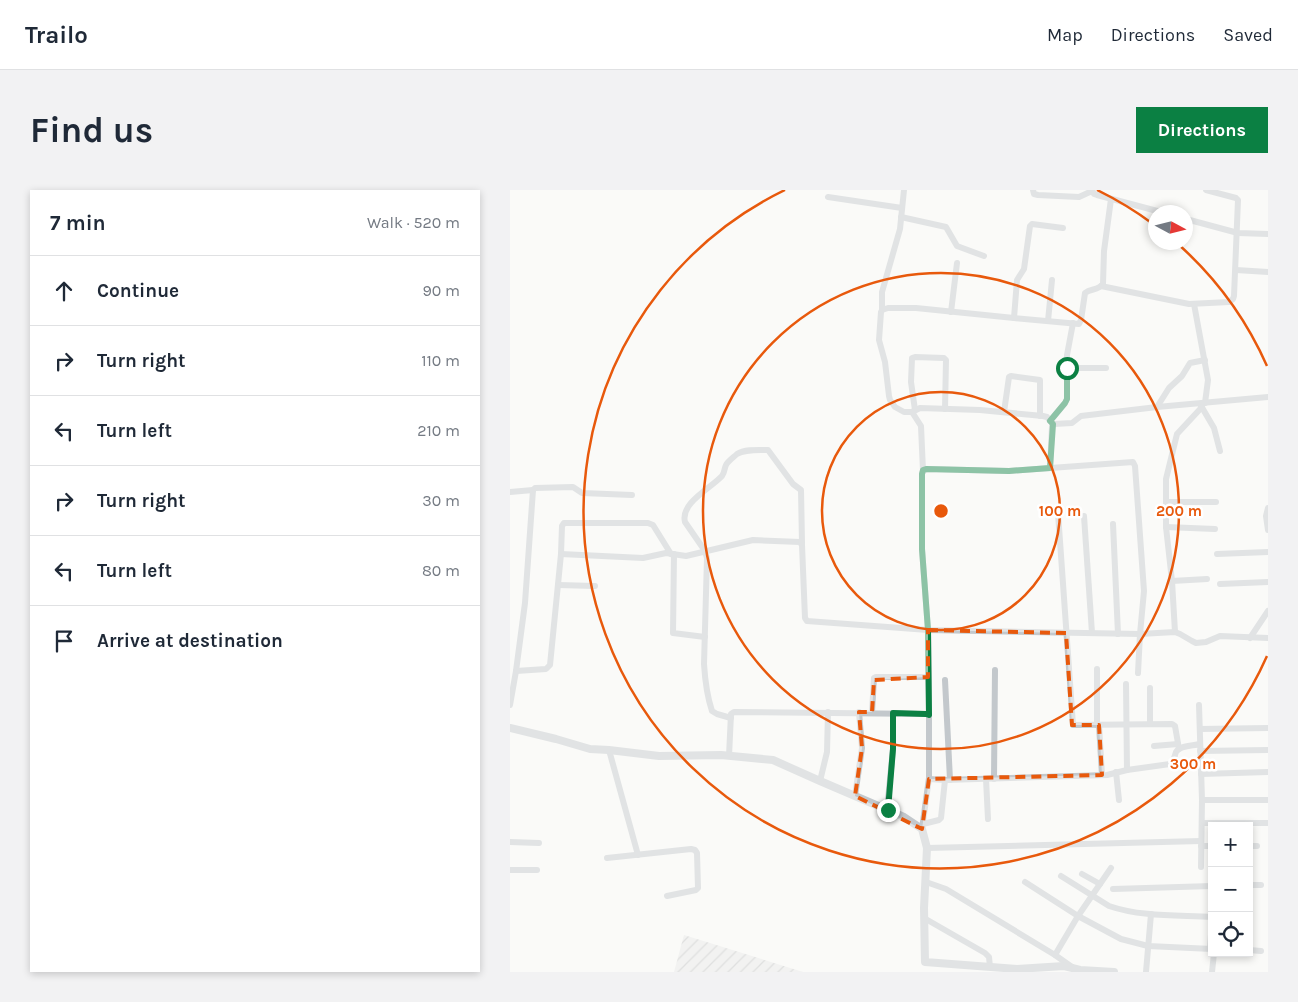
<!DOCTYPE html>
<meta charset="utf-8">
<style>
:root{--surface:#fff;--page:#f2f2f3;--text:#1f2937;--muted:#747a83;--line:#e0e1e3;--accent:#0b8043}
body{margin:0;font-family:Karla,sans-serif;background:var(--page);color:var(--text)}
.controls{position:absolute;right:15px;bottom:15px;display:grid;overflow:hidden;border-radius:0px;box-shadow:0 2px 8px #0003}
.controls button{width:45px;height:45px;display:grid;place-items:center;padding:0;border:0;border-bottom:1px solid var(--line);background:var(--surface);color:var(--text);font:25px sans-serif}
.compass{position:absolute;left:638px;top:15px;width:45px;height:45px;border-radius:50%;background:var(--surface);box-shadow:0 2px 8px #0003;rotate:97deg}
.stop{position:absolute;width:15px;height:15px;margin:-11px;border:4px solid #0b8043;border-radius:50%;background:#fff}
.stop.end{background:#0b8043;border-color:#fff;box-shadow:0 1px 5px #0008}
.list{margin:0;padding:0;list-style:none}
h2{display:flex;justify-content:space-between;align-items:center;height:65px;margin:0;padding:0 20px;font-size:21px}
h2 small{font-size:16px;font-weight:400;color:var(--muted)}
.list li{display:grid;grid-template-columns:32px 1fr auto;gap:15px;align-items:center;box-sizing:border-box;height:70px;padding:0 20px;border-top:1px solid var(--line)}
.list b{display:block;font-size:19px;white-space:nowrap}
.list em{font-size:16px;font-style:normal;color:var(--muted)}
.icon{flex:none;width:28px;height:28px;fill:none;stroke:currentColor;stroke-width:2;stroke-linecap:round;stroke-linejoin:round}
.map{position:relative;flex:none;width:758px;height:782px;overflow:hidden;border-radius:0px}
header{display:flex;align-items:center;gap:30px;box-sizing:border-box;height:70px;padding:0 25px;background:var(--surface);border-bottom:1px solid var(--line)}
header strong{font-size:24px}
nav{display:flex;gap:28px;margin-inline-start:auto;font-size:18px}
.intro{display:flex;align-items:center;justify-content:space-between;box-sizing:border-box;height:120px;padding:0 30px}
h1{margin:0;font-size:35px}
.button{padding:12px 22px;border-radius:0px;background:var(--accent);color:#fff;font-size:18px;font-weight:700}
main{display:flex;gap:30px;padding:0 30px}
aside{flex:1;background:var(--surface);border-radius:0px;box-shadow:0 2px 8px #0003}
.map>svg:first-child{display:block}
.industrial{fill:url(#industrial-furrows)}
.lines{fill:none;stroke-linecap:round;stroke-linejoin:round}
.minor{stroke:#c3c8cc;stroke-width:6}
.tertiary{stroke:#c3c8cc;stroke-width:8}
.route{stroke:#0b8043;stroke-width:6}
.marked{fill:none;stroke:#e8590c;stroke-width:4;stroke-dasharray:10 6;stroke-linejoin:round}
.ring{fill:none;stroke:#e8590c;stroke-width:2.5}
.centre{fill:#e8590c;stroke:#fff;stroke-width:2.5}
.ring-label{font-size:15px;text-anchor:middle;font-weight:bold;fill:#e8590c;stroke:#fff;stroke-width:5;stroke-linejoin:round;paint-order:stroke}
</style>
<header>
<strong>Trailo</strong>
<nav><a>Map</a><a>Directions</a><a>Saved</a></nav>
</header>
<div class="intro"><h1>Find us</h1><a class="button">Directions</a></div>
<main>
<aside>
<h2>7 min<small>Walk · 520 m</small></h2>
<ul class="list">
<li><svg class="icon" aria-label="ahead" viewBox="0 0 24 24"><path d="M12 20V5M6 11l6-6 6 6"/></svg><div><b>Continue</b></div><em>90 m</em></li>
<li><svg class="icon" aria-label="right" viewBox="0 0 24 24"><path d="M7 20v-9h11M14 6l5 5-5 5"/></svg><div><b>Turn right</b></div><em>110 m</em></li>
<li><svg class="icon" aria-label="left" viewBox="0 0 24 24"><path d="M17 20v-9H6M10 6l-5 5 5 5"/></svg><div><b>Turn left</b></div><em>210 m</em></li>
<li><svg class="icon" aria-label="right" viewBox="0 0 24 24"><path d="M7 20v-9h11M14 6l5 5-5 5"/></svg><div><b>Turn right</b></div><em>30 m</em></li>
<li><svg class="icon" aria-label="left" viewBox="0 0 24 24"><path d="M17 20v-9H6M10 6l-5 5 5 5"/></svg><div><b>Turn left</b></div><em>80 m</em></li>
<li><svg class="icon" aria-label="arrive" viewBox="0 0 24 24"><path d="M6 21V4h12l-3 4 3 4H6"/></svg><div><b>Arrive at destination</b></div></li>
</ul>
</aside>
<div class="map">
<svg width="758" height="782" viewBox="0 0 758 782">
<defs>
<pattern id="industrial-furrows" width="10" height="10" patternUnits="userSpaceOnUse" patternTransform="scale(1.25)"><rect width="10" height="10" fill="#e8e9e9"/><path d="M-1 1l2-2M0 10L10 0M9 11l2-2" fill="none" stroke="#c0c1c2"/></pattern>
</defs>
<rect width="100%" height="100%" fill="#fafaf8"/>
<polygon class="industrial" points="174,745 293,782 164,782"/>
<g class="lines">
<g class="minor">
<polyline points="523,0 524,4 528,5 569,7 582,1"/>
<polyline points="582,0 584,4 587,5 651,22"/>
<polyline points="318,7 392,18"/>
<polyline points="391,27 436,37 447,56 474,66"/>
<polyline points="676,29 728,43 758,44"/>
<polyline points="726,80 758,82"/>
<polyline points="591,96 679,114 719,112 723,109 724,106 728,10 726,8 696,0"/>
<polyline points="684,114 698,190 695,213"/>
<polyline points="372,120 372,102 390,39 394,0"/>
<polyline points="441,122 447,73"/>
<polyline points="504,128 507,90 514,79 520,36 522,34 553,38"/>
<polyline points="538,131 542,90"/>
<polyline points="557,178 596,178"/>
<polyline points="690,214 704,238 710,261"/>
<polyline points="647,217 659,198 672,186 680,173 695,170"/>
<polyline points="405,220 401,192 402,168 405,167 434,168 436,170 435,219"/>
<polyline points="402,222 411,236 413,281"/>
<polyline points="494,222 499,187 501,186 530,190 530,226"/>
<polyline points="540,231 555,213 557,209 557,165 563,133"/>
<path d="M543 234 537 227 533 226 470 220 410 218 402 222H394L385 217 380 210 379 206 375 172 369 150 371 122 372 120 378 118H406L504 128 569 134 571 130 575 103C581 98 588 101 593 94L594 61 601 9"/>
<polyline points="540,278 542,236 544,234 562,233 571,226 647,217 758,207"/>
<polyline points="0,302 23,300"/>
<polyline points="656,312 706,312"/>
<polyline points="758,318 756,326 758,340"/>
<polyline points="548,323 563,535 662,534 665,536 669,559"/>
<polyline points="574,326 582,443"/>
<polyline points="603,334 608,444"/>
<polyline points="656,337 705,339"/>
<polyline points="51,364 133,368 156,363 176,366 243,350 290,352 292,355 295,428 297,431 418,440 630,444 665,442 670,444 682,451 686,453 696,452 710,446 758,448"/>
<polyline points="164,364 163,443 195,447"/>
<polyline points="707,364 758,362"/>
<polyline points="662,391 697,389"/>
<polyline points="710,394 758,392"/>
<polyline points="48,395 85,396"/>
<polyline points="665,442 662,391 656,337 656,289 667,244 692,217"/>
<polyline points="740,448 758,421"/>
<polyline points="6,481 36,479 40,475 51,364 52,336 54,333 138,333 143,335 161,364"/>
<polyline points="435,490 440,590"/>
<polyline points="616,494 617,580"/>
<polyline points="0,515 6,481 15,413 23,300 25,298 63,297 72,303 122,305"/>
<polyline points="689,515 692,610 691,677"/>
<polyline points="362,522 364,488 366,487 418,487"/>
<polyline points="419,525 418,440 412,359 412,284 413,281 417,279 499,281 623,272 625,276 634,401 630,444 628,483"/>
<path d="M221 528 207 524 202 521C197 506 195 490 194 474L197 368 195 361 175 332C170 313 201 298 212 286 215 282 214 279 216 275 218 271 224 267 227 264 235 259 248 260 258 260L283 294 291 300 292 353"/>
<polyline points="640,534 640,498"/>
<polyline points="587,535 587,479"/>
<polyline points="589,535 592,585"/>
<polyline points="690,539 758,538"/>
<polyline points="644,556 668,554"/>
<polyline points="99,560 128,665"/>
<polyline points="690,561 758,560"/>
<polyline points="219,566 221,524 224,522 416,524 419,525 419,588 412,639"/>
<polyline points="606,582 609,610"/>
<polyline points="691,584 758,582"/>
<path d="M419 589 435 590 597 585 617 580 660 574C665 570 664 567 666 562 670 555 683 556 690 554"/>
<polyline points="476,589 478,629"/>
<polyline points="484,589 485,480"/>
<polyline points="310,591 317,562 318,522"/>
<polyline points="345,606 352,558 349,522"/>
<polyline points="692,610 758,610"/>
<polyline points="377,620 383,559 383,523"/>
<polyline points="692,633 758,633"/>
<polyline points="413,634 429,630 431,628 435,590"/>
<polyline points="0,652 29,653"/>
<polyline points="691,656 702,656"/>
<polyline points="739,656 747,656"/>
<polyline points="417,658 691,651"/>
<polyline points="97,668 181,659 185,660 187,663 188,698 186,700 157,706"/>
<polyline points="0,680 27,680"/>
<polyline points="572,684 590,694"/>
<path d="M551 686 599 716C631 727 668 725 702 727"/>
<polyline points="416,692 436,699 545,765 562,777"/>
<polyline points="515,692 568,726 611,749 638,756 702,759"/>
<polyline points="739,695 751,695"/>
<polyline points="603,699 702,696"/>
<polyline points="414,728 475,763 479,767 480,777"/>
<polyline points="700,759 702,730"/>
<polyline points="739,760 751,761"/>
<polyline points="545,765 568,726 601,678"/>
<polyline points="636,782 641,724"/>
<polyline points="702,782 704,763"/>
</g>
<polyline class="tertiary" points="0,538 46,549 80,559 99,560 149,566 211,565 263,570 310,591 394,627 412,639 417,658 414,718 415,772 507,779 554,776 570,780 604,782"/>
</g>
<g class="lines">
<polyline class="route" points="378,620 383,559 383,523 416,524 419,525 418,440 412,359 412,284 413,280 416,279 499,281 540,278 543,234 540,231 555,213 557,209 557,178"/>
</g>
<path d="M0 0H758V782H0ZM418 440 556 443 562 535H589L592 585 419 589 412 639 345 606 352 558 349 522H362L364 490 418 487Z" fill="#fafaf8" fill-opacity=".55" fill-rule="evenodd"/>
<path class="marked" d="M418 440 556 443 562 535H589L592 585 419 589 412 639 345 606 352 558 349 522H362L364 490 418 487Z"/>
<g class="ring">
<circle cx="431" cy="321" r="119"/>
<circle cx="431" cy="321" r="238"/>
<path d="M757 466A357 357 0 1 1 275 0M587 0A357 357 0 0 1 643 34M668 54A357 357 0 0 1 757 176"/>
</g>
<circle cx="431" cy="321" r="8" class="centre"/>
<g class="ring-label">
<text x="550" y="326">100 m</text>
<text x="669" y="326">200 m</text>
<text x="683" y="579">300 m</text>
</g>
</svg>
<div class="controls">
<button>+</button>
<button>−</button>
<button><svg class="icon" aria-label="locate" viewBox="0 0 24 24"><circle cx="12" cy="12" r="6"/><path d="M12 2v4M12 18v4M2 12h4M18 12h4"/></svg></button>
</div>
<svg class="compass" viewBox="-18 -18 36 36"><path d="M0-13l5 13h-10z" fill="#e53935"/><path d="M0 13l5-13h-10z" fill="#747a83"/></svg>
<div class="stop" style="left:557px;top:178px"></div>
<div class="stop end" style="left:378px;top:620px"></div>
</div>
</main>
